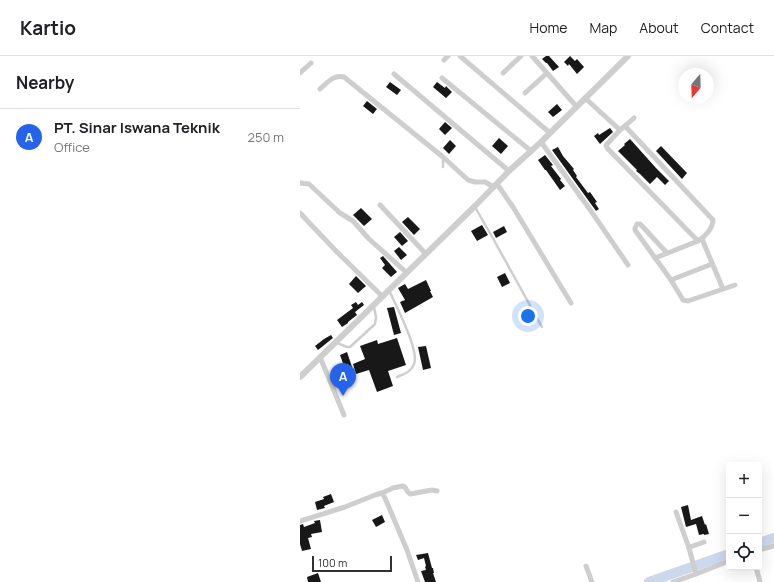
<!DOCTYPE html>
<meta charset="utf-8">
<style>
:root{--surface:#fff;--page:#f6f6f6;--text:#202124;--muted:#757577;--line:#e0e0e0;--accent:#2563eb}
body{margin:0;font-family:Manrope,sans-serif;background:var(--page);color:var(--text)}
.controls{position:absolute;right:12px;bottom:12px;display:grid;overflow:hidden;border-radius:4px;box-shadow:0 4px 16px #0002}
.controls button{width:36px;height:36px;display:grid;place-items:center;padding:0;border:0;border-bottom:1px solid var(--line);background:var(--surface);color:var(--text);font:20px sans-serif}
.compass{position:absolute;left:378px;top:12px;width:36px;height:36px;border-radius:50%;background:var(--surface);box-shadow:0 4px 16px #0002;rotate:199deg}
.scale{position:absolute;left:12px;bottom:10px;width:80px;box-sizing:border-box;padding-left:4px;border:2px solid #313131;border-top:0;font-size:11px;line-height:14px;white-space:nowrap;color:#313131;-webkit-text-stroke:3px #fff;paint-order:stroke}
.you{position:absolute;left:228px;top:260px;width:14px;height:14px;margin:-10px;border:3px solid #fff;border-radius:50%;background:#1a73e8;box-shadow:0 0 0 6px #1a73e833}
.badge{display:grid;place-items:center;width:26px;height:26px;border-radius:50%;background:var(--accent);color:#fff;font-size:13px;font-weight:700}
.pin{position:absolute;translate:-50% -33px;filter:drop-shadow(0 1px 2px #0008)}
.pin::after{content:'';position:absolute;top:21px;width:14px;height:12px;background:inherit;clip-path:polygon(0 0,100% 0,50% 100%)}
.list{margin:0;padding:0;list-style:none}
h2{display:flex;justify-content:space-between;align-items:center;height:52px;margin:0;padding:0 16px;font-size:17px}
h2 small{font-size:13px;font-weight:400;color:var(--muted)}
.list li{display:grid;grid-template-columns:26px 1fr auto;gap:12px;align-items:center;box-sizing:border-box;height:56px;padding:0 16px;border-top:1px solid var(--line)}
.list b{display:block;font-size:15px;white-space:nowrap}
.list p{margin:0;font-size:13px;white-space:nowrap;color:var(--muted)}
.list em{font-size:13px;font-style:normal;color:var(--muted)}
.icon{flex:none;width:22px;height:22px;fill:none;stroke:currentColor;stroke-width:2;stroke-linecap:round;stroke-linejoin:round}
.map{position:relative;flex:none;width:474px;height:526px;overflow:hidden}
header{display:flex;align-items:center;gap:24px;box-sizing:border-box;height:56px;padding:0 20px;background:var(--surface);border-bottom:1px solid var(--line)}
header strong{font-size:19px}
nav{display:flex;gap:22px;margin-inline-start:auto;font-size:14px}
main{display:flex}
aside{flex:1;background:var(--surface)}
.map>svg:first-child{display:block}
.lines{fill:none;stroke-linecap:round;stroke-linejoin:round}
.river{stroke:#ccd8ec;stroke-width:10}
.building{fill:#181818}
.service{stroke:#cecece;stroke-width:2.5}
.minor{stroke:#cecece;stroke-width:5}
.tertiary{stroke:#cecece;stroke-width:6}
</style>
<header>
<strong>Kartio</strong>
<nav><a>Home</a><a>Map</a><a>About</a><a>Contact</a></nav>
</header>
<main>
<aside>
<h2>Nearby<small></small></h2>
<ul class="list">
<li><span class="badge">A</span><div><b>PT. Sinar Iswana Teknik</b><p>Office</p></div><em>250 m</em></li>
</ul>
</aside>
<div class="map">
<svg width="474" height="526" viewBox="0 0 474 526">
<rect width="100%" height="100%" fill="#fff"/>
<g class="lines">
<g class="river">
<polyline points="459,487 474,482"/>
<polyline points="349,526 429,498"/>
</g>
</g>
<g class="building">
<polygon points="246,0 249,0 259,11 253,15 247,7 246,7 242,3"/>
<polygon points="270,0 275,5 277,3 284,11 277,18 269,8 268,10 264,6"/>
<polygon points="90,26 101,34 97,39 86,31"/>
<polygon points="137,26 145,32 146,30 152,36 146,42 133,31"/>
<polygon points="67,45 77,53 73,58 63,50"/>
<polygon points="257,48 262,54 253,61 248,56"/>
<polygon points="145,66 152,72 145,79 139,73"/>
<polygon points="310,72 313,76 300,88 294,80 298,77 299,79"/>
<polygon points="199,82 208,90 201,98 192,90"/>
<polygon points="330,83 356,112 369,125 365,129 357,121 350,128 340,118 336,115 337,114 318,95 325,89 324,88"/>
<polygon points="150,84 156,90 149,98 143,92"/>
<polygon points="361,90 387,117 382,123 356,95"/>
<polygon points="258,91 263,100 274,113 273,114 277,120 276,121 288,137 290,136 297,146 295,147 299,153 296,155 252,94"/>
<polygon points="245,99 253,109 251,110 261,123 260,124 265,130 260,134 246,114 245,114 238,104"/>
<polygon points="61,152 72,163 64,170 53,159"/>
<polygon points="108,161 120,173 114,179 102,166"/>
<polygon points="182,169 188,179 177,185 171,175"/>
<polygon points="204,170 207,176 196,182 193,176"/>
<polygon points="100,176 108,185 102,190 94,181"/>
<polygon points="99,191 107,199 101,204 94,195"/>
<polygon points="83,200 97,216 91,221 82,212 85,209 80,202"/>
<polygon points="205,217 210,227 202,231 197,221"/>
<polygon points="56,220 66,230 58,237 49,228"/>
<polygon points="126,224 131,235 130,235 133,241 105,257 100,246 105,244 98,232 105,228 108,233"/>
<polygon points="56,246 58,249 62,246 64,249 55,256 57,259 48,266 48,267 42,271 37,264 53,252 51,249"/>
<polygon points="94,251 101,277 94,279 87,252"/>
<polygon points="31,279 33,282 18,294 15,290 24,283"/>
<polygon points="97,282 106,309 88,315 93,330 77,336 69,314 56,318 53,308 65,303 60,290 77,284 78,288"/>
<polygon points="126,290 131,312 123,314 118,291"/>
<polygon points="47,296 52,311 45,313 40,299"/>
<polygon points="31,438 34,446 24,450 25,452 17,454 15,446 24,443 23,441"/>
<polygon points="388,449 391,464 402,460 405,469 406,468 409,478 404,479 404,478 399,479 396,468 386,471 381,451"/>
<polygon points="82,459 85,466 76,471 72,464"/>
<polygon points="20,464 22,476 11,478 12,481 8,482 11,493 2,495 0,488 0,469 3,468 4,471 15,467 14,465"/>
<polygon points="128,497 132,512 133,512 134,517 133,517 136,526 125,526 121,515 126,514 125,511 126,510 124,502 118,504 116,499"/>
<polygon points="18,517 21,526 8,526 7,521"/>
</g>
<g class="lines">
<g class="service">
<polyline points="143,102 143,111"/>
<polyline points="175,151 195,186 242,271"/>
<path d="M89 234C95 248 120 295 114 308 112 315 103 319 97 321"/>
<polyline points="37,287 47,291 50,291 75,268 76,261 74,251"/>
</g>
<g class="minor">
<polyline points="160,0 250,77"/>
<polyline points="232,0 276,50"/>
<polyline points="144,4 148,0"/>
<polyline points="0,17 11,7"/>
<polyline points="203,17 221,0"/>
<polyline points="94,18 209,115"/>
<polyline points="142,22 231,95"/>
<path d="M20 33C27 27 34 18 44 21L143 101 168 124 175 126H185L194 131"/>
<polyline points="225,37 247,17"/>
<polyline points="285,42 320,74"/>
<path d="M325 70 413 164C413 172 405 181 398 185L307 92 306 89 320 74Z"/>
<polyline points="325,70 334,62"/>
<polyline points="241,86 291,155 328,209"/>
<polyline points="0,127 9,128 40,157 53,165 69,183 106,216"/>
<polyline points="197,128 213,151 271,247"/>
<polyline points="80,149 126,198"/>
<polyline points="0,157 37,196 82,240"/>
<polyline points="402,183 423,233"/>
<polyline points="367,197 343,171 340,168 337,168 335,172 335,174 371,224 383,244 388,245 435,229"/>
<polyline points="355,202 398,185"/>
<polyline points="371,224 412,208"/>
<polyline points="20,301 44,359"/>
<path d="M82 437 93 432 103 430C107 431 106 436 110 438L132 434 137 435"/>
<polyline points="376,456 389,492"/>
<polyline points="0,465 45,451 75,439 82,437 85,442 107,494 118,526"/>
<polyline points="459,494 474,490"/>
<polyline points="286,510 292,526"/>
<polyline points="456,511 460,526"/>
<polyline points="396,518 389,492 390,491 404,486"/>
<polyline points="373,526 396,518 429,505"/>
</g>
<polyline class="tertiary" points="0,321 175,150 209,115 241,86 328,0"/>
</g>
</svg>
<div class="controls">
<button>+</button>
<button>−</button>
<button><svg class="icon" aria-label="locate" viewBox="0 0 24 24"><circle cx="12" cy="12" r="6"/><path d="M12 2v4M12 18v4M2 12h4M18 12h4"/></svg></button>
</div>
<svg class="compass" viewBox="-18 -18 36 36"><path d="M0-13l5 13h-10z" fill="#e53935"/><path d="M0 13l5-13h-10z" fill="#757577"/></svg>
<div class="scale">100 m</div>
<div class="you"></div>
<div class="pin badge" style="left:43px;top:340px">A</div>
</div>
</main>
